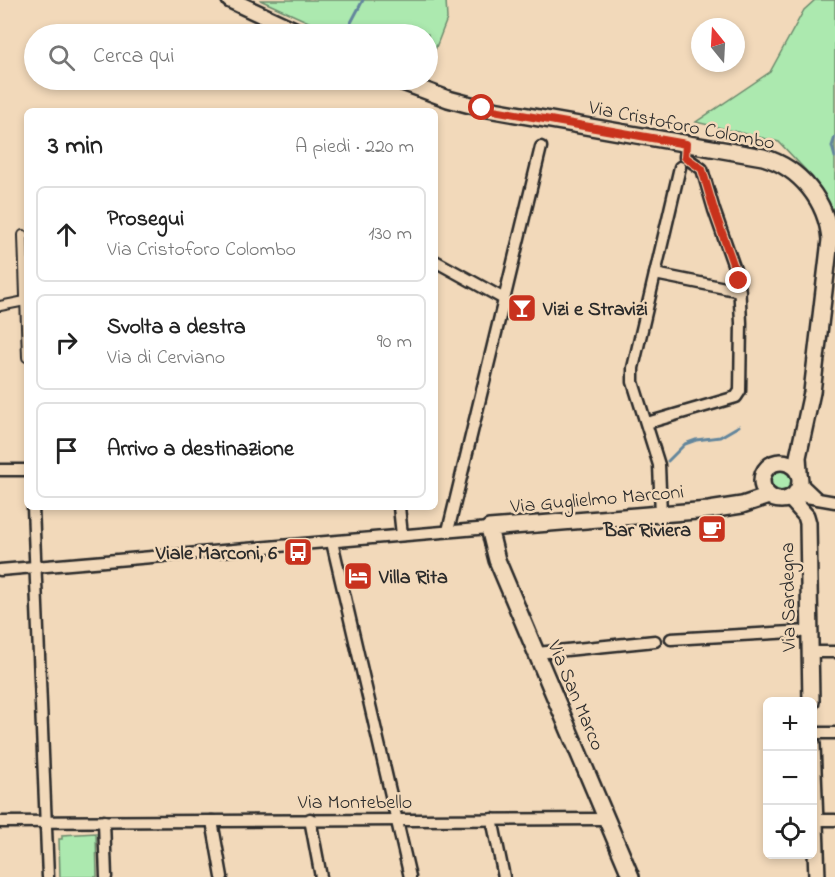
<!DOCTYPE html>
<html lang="it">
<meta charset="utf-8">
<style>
:root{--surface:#fff;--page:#f6f6f6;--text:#222;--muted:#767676;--line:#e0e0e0}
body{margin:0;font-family:"Indie Flower",sans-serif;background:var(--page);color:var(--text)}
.controls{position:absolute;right:18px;bottom:18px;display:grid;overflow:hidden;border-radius:9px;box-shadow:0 3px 9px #0003}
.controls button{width:54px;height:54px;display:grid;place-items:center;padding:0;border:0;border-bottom:2px solid var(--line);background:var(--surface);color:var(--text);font:30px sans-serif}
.compass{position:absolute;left:691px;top:18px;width:54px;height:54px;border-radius:50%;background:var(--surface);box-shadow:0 3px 9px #0003;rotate:342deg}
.stop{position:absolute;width:18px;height:18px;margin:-14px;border:4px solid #c8321e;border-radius:50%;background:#fff}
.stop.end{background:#c8321e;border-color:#fff;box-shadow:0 2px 6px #0008}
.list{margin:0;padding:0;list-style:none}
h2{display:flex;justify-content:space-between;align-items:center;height:78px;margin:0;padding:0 24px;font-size:26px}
h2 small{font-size:20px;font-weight:400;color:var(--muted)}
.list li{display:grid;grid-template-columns:39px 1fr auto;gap:18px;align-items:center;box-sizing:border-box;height:96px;margin:0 12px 12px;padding:0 12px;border:2px solid var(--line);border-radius:9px}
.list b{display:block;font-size:22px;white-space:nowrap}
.list p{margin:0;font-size:20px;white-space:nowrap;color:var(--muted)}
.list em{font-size:20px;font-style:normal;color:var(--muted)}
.icon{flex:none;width:33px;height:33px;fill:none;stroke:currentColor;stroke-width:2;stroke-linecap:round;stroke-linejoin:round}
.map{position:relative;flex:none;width:835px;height:877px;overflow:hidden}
.search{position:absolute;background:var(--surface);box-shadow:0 3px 9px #0003;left:24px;top:24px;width:414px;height:66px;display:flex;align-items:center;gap:15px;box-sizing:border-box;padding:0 21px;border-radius:33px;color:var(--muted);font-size:22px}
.panel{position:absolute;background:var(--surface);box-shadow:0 3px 9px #0003;left:24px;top:108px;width:414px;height:402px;border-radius:9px}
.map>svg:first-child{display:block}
.green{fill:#ace9af;stroke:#6c8a6d;stroke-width:1.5}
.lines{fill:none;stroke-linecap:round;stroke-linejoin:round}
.stream{stroke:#64869c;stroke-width:3}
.pedestrian-casing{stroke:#2b2b2b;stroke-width:12}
.minor-casing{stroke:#2b2b2b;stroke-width:15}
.secondary-casing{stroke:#2b2b2b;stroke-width:20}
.pedestrian{stroke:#f2d9ba;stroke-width:8}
.minor{stroke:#f2d9ba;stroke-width:10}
.secondary{stroke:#f2d9ba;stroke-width:15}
.route{stroke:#c8321e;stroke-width:8}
.labels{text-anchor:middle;stroke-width:5;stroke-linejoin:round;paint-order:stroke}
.street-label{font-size:20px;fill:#2b2b2b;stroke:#f2d9ba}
.poi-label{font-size:20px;font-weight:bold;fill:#2b2b2b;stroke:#f2d9ba;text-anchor:start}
</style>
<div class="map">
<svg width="835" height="877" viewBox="0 0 835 877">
<rect width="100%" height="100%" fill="#f2d9ba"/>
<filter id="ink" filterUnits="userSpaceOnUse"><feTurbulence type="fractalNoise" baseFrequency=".0167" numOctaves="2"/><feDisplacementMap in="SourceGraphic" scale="12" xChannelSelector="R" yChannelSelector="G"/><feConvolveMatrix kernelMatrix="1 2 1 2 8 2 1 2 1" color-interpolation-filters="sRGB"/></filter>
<g filter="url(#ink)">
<g class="green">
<polygon points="260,0 446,0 447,19 428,68 428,34 335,34"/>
<polygon points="815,0 835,0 835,222 813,178 779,142 696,122 770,72 804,10"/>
<circle cx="781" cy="481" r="12"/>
<polygon points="96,833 97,877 60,877 59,839 62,839 62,835"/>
</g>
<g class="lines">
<g class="stream">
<polyline points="346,32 363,0"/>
<polyline points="835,137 832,146 835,157"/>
<polyline points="668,461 685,444 696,440 720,437 739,426"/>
</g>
<g class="pedestrian-casing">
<g id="pedestrian">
<polyline points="23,235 27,357"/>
<polyline points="0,306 25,301"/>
</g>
</g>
<g class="minor-casing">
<g id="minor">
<polyline points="435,261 504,299"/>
<polyline points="655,274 740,291"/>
<polyline points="647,423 736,397 740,391 741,323 739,281 714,210 702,169 685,157 686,144"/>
<polyline points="0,470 27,470"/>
<polyline points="800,482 818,499"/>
<polyline points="795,495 835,502"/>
<polyline points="33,507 48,877"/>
<polyline points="399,507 402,535"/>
<polyline points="661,514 659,465 633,382 633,368 680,167"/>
<polyline points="448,531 541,147"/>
<polyline points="332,542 410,877"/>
<polyline points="0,570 489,528"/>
<polyline points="671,639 809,631"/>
<polyline points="809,652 835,652"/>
<polyline points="537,653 655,641"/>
<polyline points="812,733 835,733"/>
<polyline points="310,819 321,877"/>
<polyline points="492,819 504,877"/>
<polyline points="815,820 835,820"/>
<polyline points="104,821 106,877"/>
<polyline points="212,821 222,877"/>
<polyline points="0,822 606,819"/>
</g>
</g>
<g class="secondary-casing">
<g id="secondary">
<polyline points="230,0 303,34"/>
<path d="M397 80 448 99 482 108 763 157C800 168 827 201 830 240L812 392 798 457 799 472"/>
<circle cx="781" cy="481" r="19"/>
<polyline points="790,498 806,516 808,523 811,702"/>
<polyline points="812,744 817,877"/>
<polyline points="631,877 497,560 489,528 709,510 742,505 769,496"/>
</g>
</g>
<use href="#pedestrian" class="pedestrian"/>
<use href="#minor" class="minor"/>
<use href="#secondary" class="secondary"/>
</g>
</g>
<g class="lines" filter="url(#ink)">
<polyline class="route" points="482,108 686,144 685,157 702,169 714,210 739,281"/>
</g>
<defs>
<g id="bar-square" transform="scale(1.5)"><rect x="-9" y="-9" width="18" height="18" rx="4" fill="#c8321e" stroke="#f2d9ba"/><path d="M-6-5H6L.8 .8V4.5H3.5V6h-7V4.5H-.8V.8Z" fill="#fff"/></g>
<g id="cafe-square" transform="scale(1.5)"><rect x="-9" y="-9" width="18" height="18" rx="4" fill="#c8321e" stroke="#f2d9ba"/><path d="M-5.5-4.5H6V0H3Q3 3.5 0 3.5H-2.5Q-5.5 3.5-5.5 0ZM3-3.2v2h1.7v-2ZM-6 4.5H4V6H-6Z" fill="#fff"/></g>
<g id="bus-square" transform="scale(1.5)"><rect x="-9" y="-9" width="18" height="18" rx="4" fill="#c8321e" stroke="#f2d9ba"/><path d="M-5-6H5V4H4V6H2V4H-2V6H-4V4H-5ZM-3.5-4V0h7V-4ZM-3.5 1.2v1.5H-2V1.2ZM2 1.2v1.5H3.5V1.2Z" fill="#fff"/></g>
<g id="hotel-square" transform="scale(1.5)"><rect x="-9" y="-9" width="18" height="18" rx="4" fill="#c8321e" stroke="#f2d9ba"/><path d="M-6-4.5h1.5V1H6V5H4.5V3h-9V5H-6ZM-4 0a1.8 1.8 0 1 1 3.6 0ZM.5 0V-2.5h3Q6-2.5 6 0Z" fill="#fff"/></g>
</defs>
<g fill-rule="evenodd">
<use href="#bar-square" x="522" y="308"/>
<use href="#cafe-square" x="712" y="529"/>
<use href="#bus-square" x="298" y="552"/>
<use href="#hotel-square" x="358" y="576"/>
</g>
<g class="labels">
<g class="street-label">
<text transform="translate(682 124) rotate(11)" y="7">Via Cristoforo Colombo</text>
<text transform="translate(597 498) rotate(-5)" y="7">Via Guglielmo Marconi</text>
<text transform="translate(787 597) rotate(-91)" y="7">Via Sardegna</text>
<text transform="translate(577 695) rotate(67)" y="7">Via San Marco</text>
<text x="355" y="808">Via Montebello</text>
</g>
<g class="poi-label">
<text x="543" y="315">Vizi e Stravizi</text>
<text x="691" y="536" text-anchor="end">Bar Riviera</text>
<text x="277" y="559" text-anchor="end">Viale Marconi, 6</text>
<text x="379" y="583">Villa Rita</text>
</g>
</g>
</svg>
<div class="controls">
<button>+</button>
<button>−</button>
<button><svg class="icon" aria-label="locate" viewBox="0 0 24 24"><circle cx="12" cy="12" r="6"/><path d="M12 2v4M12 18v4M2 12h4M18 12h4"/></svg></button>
</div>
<svg class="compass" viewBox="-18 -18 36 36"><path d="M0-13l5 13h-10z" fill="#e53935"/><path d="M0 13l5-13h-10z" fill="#767676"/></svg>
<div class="stop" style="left:482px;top:108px"></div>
<div class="stop end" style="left:739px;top:281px"></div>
<div class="search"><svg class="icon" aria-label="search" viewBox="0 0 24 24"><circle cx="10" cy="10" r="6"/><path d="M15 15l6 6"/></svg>Cerca qui</div>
<section class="panel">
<h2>3 min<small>A piedi · 220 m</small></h2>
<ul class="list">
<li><svg class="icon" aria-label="ahead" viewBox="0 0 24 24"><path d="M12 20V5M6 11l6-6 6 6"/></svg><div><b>Prosegui</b><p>Via Cristoforo Colombo</p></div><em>130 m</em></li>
<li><svg class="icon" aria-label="right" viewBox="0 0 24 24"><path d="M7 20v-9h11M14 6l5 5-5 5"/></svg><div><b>Svolta a destra</b><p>Via di Cerviano</p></div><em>90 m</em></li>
<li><svg class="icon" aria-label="arrive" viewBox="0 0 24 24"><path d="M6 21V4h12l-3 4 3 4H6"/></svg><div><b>Arrivo a destinazione</b></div></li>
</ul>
</section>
</div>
